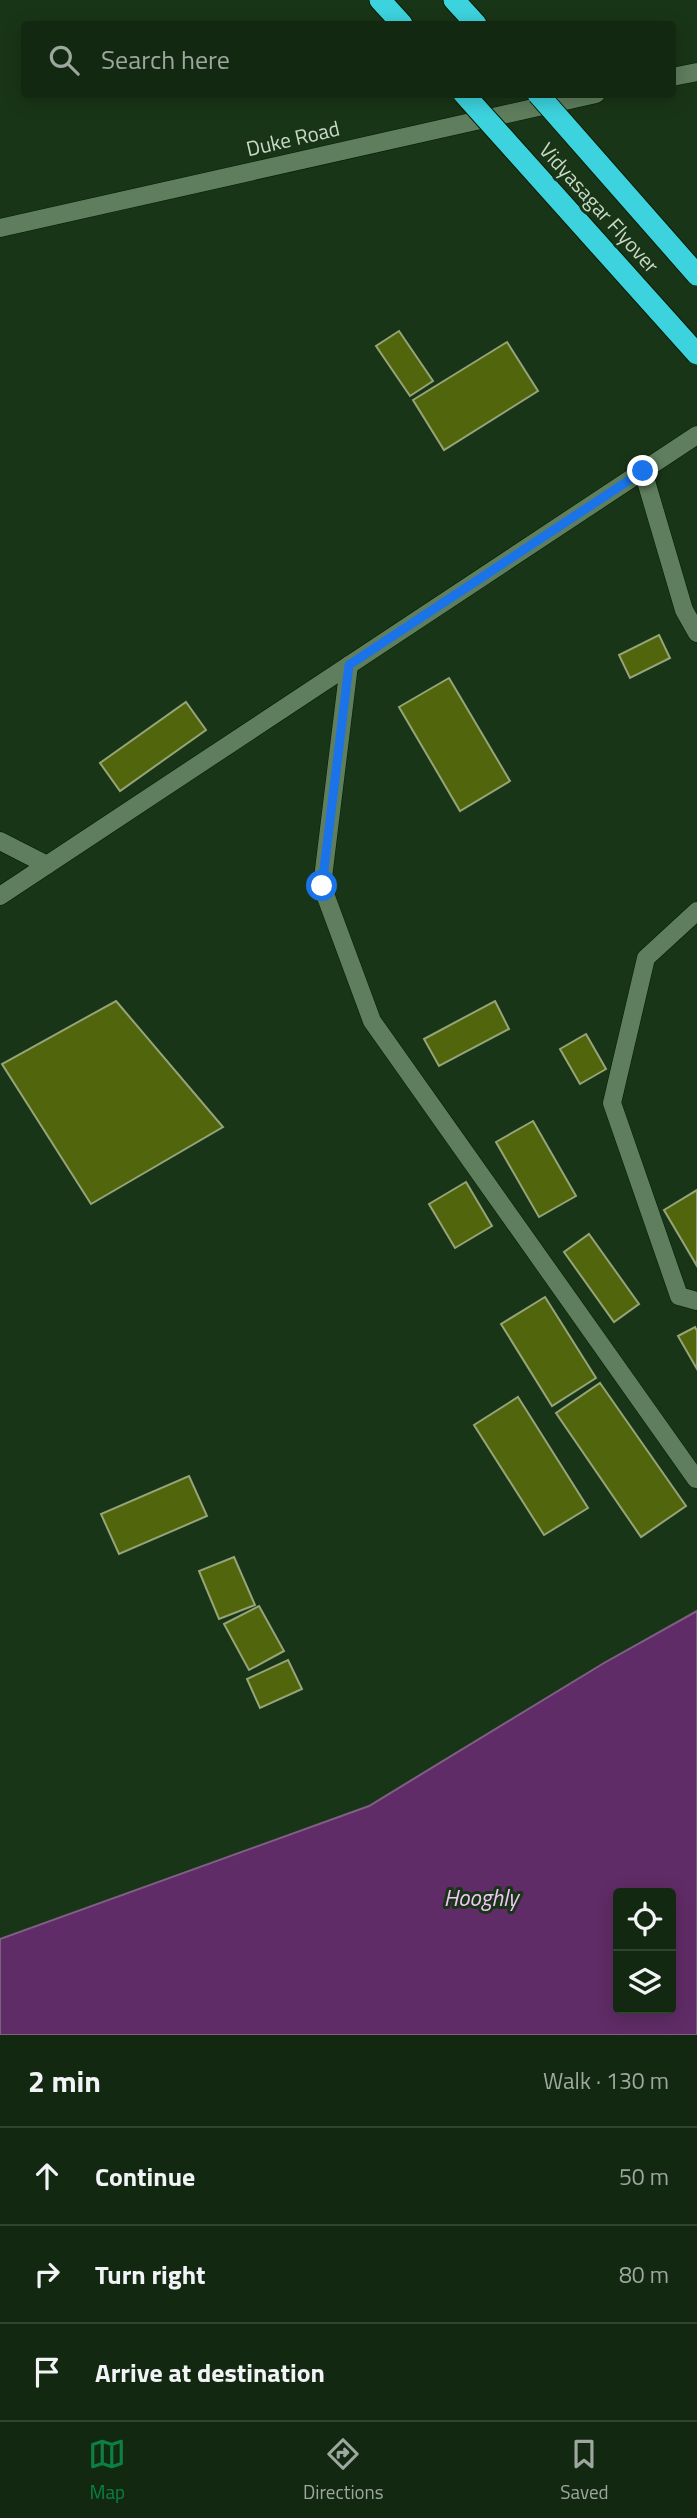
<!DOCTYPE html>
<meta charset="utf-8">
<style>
:root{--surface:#132811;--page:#1c301a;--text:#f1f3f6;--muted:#9da69f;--line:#324431;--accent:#0b8043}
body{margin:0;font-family:"Titillium Web",sans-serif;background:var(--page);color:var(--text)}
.controls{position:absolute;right:21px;bottom:21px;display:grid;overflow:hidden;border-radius:7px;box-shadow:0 4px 18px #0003}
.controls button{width:63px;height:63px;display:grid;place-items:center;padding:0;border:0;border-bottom:2px solid var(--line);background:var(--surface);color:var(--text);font:35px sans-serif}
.stop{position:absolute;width:21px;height:21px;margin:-16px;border:5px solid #1a73e8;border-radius:50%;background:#fff}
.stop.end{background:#1a73e8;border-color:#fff;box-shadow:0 2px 7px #0008}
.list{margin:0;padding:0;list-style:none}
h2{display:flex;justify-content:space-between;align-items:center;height:91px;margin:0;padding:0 28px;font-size:30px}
h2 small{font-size:23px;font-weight:400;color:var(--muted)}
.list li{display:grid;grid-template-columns:46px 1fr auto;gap:21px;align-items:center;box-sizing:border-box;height:98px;padding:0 28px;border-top:2px solid var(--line)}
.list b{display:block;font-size:26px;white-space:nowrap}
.list em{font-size:23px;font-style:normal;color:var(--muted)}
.icon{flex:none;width:38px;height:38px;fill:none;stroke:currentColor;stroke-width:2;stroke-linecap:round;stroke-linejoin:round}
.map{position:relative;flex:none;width:697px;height:2035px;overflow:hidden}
.search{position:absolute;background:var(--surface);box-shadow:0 4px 18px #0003;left:21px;right:21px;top:21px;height:77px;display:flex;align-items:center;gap:18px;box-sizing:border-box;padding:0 24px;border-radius:7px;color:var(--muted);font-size:26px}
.sheet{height:385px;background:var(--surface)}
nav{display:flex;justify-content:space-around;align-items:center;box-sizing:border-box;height:98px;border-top:2px solid var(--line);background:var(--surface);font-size:19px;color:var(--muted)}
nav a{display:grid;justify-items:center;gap:4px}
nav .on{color:var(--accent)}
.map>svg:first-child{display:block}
.water{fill:#602c67;stroke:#7f6084;stroke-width:2;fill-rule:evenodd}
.building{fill:#51660c;stroke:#96a479;stroke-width:2}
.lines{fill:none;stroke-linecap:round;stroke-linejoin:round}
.minor-casing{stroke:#021c02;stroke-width:19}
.highway-casing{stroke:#021c02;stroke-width:23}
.minor{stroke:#5f7e5d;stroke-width:18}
.highway{stroke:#3dd3de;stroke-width:21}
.highway-bridge-casing{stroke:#021c02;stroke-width:23;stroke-linecap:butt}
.highway-bridge{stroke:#3dd3de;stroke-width:21}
.route{stroke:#1a73e8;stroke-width:9}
.labels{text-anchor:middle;stroke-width:6;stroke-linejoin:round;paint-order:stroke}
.street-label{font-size:21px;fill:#c7d8c6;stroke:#193517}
.water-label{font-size:23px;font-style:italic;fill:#f3c5f8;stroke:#193517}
</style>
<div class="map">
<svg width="697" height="2035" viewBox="0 0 697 2035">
<rect width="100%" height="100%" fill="#193517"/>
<path class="water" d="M697 1611V2035H0V1939L369 1806 604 1663ZM618 1893H671V2009H618Z"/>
<g class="building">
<polygon points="399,331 433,381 410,396 376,346"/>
<polygon points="507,342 538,391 444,450 413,400"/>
<polygon points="659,635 670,658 630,678 619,655"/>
<polygon points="449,678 510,781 460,811 399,707"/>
<polygon points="186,702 206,730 120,791 100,763"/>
<polygon points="116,1001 223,1127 91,1204 2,1064"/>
<polygon points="495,1001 509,1029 439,1066 424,1039"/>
<polygon points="586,1034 606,1069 580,1084 560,1049"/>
<polygon points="533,1121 576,1196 539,1217 496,1142"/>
<polygon points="466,1182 492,1226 455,1248 429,1204"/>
<polygon points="697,1190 697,1266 664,1210"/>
<polygon points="589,1234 639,1304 614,1322 564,1252"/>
<polygon points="545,1297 596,1378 552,1406 501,1324"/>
<polygon points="695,1327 697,1331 697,1369 678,1336"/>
<polygon points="600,1383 686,1506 641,1537 556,1413"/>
<polygon points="518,1397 588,1508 544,1535 474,1425"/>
<polygon points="189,1476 207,1516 119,1554 101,1514"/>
<polygon points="234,1557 255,1605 219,1619 199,1571"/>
<polygon points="259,1606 284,1651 249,1670 224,1624"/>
<polygon points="288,1660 302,1689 260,1708 247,1679"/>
</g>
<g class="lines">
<g class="minor-casing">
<g id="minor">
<polyline points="672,77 697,72"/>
<polyline points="0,228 596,94"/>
<polyline points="643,471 684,610 697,633"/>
<polyline points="349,665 322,886 372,1021 696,1479"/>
<polyline points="0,841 47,865"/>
<polyline points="0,896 697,435"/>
<polyline points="697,911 646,958 612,1103 679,1296 697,1301"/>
</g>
</g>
<g class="highway-casing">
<g id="highway">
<polyline points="380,0 402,24"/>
<polyline points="454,0 476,24"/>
</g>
</g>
<use href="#minor" class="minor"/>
<use href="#highway" class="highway"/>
<g class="highway-bridge-casing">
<g id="highway-bridge">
<polyline points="464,94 697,354"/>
<polyline points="538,94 697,275"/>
</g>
</g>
<use href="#highway-bridge" class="highway-bridge"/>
</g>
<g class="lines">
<polyline class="route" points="322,886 349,665 643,471"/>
</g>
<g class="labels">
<g class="street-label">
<text transform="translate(293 139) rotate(-13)" y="7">Duke Road</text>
<text transform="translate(599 208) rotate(48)" y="7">Vidyasagar Flyover</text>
</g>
<g class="water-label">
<text x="481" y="1906">Hooghly</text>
</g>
</g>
</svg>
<div class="controls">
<button><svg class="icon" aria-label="locate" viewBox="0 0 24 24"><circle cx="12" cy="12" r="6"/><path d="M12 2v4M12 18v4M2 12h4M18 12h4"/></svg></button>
<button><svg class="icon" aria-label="layers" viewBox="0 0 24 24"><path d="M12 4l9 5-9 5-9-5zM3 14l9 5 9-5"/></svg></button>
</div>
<div class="stop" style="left:322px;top:886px"></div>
<div class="stop end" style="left:643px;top:471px"></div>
<div class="search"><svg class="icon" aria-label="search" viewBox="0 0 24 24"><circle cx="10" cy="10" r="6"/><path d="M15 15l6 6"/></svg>Search here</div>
</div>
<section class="sheet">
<h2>2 min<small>Walk · 130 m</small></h2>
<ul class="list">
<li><svg class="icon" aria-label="ahead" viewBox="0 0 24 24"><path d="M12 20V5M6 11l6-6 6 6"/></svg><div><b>Continue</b></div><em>50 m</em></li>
<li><svg class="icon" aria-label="right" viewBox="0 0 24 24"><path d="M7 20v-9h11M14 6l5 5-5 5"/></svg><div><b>Turn right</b></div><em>80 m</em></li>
<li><svg class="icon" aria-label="arrive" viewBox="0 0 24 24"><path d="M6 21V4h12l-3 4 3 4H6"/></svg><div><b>Arrive at destination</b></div></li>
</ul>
</section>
<nav>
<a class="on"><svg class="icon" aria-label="map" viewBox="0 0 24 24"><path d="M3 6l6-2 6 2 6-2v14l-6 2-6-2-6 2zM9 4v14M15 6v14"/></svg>Map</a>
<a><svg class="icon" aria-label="directions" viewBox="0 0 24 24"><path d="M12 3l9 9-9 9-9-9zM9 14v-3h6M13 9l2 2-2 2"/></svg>Directions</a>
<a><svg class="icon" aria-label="saved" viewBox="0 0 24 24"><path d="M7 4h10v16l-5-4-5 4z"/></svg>Saved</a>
</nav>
